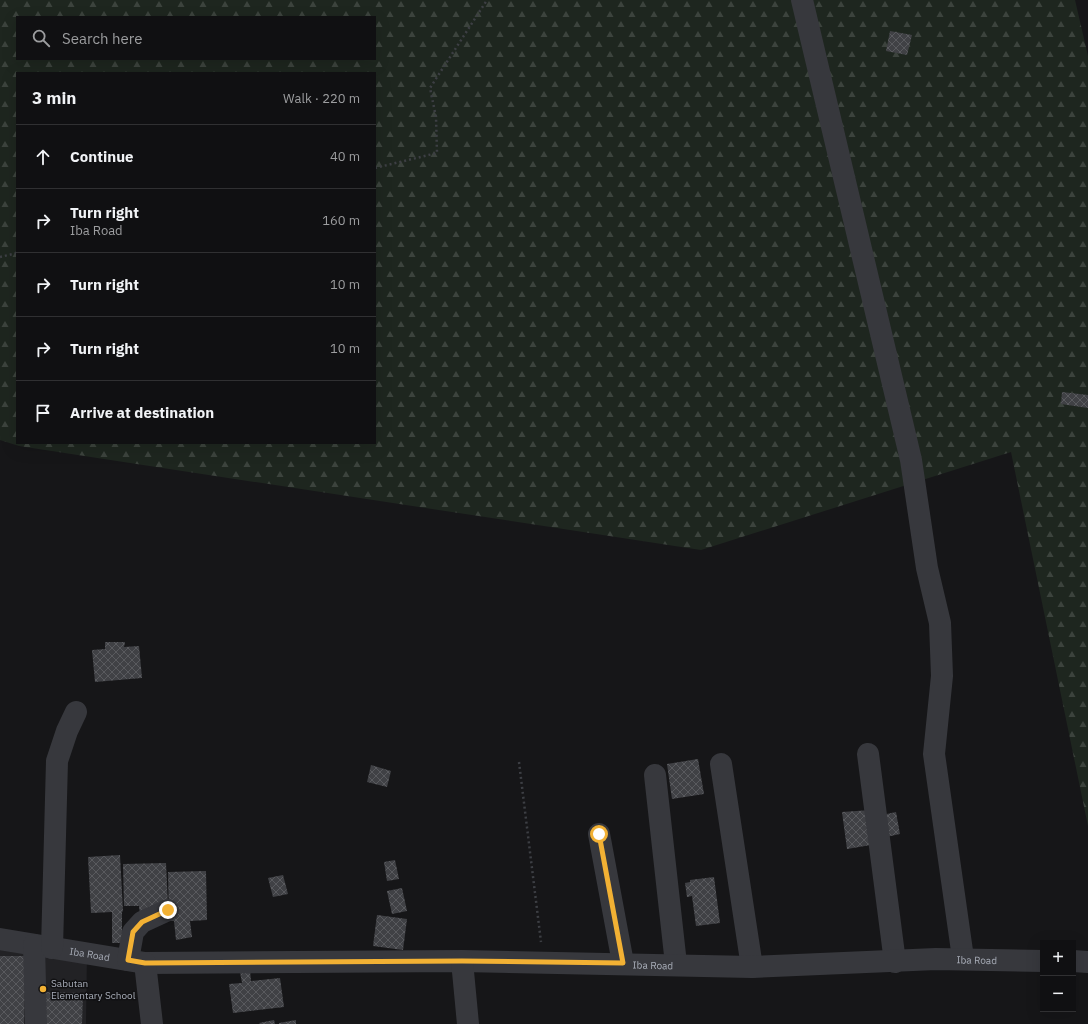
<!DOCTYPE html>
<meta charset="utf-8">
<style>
:root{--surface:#101012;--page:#19191b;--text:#f1f3f6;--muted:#9c9d9f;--line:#303032}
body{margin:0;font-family:"IBM Plex Sans",sans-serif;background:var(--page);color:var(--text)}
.controls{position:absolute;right:12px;bottom:12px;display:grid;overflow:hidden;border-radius:0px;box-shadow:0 4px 16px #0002}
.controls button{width:36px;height:36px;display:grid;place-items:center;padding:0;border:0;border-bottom:1px solid var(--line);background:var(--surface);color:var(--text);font:20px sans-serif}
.stop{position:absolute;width:12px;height:12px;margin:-9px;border:3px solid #f2b134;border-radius:50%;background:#fff}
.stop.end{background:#f2b134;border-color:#fff;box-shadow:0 1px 4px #0008}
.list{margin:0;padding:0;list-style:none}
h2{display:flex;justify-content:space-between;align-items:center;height:52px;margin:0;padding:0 16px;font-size:17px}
h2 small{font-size:13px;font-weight:400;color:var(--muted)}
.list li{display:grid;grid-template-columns:26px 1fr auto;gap:12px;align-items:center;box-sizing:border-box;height:64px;padding:0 16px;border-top:1px solid var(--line)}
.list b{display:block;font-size:15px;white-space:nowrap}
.list p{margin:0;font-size:13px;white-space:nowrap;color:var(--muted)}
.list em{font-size:13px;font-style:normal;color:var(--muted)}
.icon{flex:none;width:22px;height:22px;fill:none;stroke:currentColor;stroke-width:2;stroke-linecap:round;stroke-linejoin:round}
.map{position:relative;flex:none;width:1088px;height:1024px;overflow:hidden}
.search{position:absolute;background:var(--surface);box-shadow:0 4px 16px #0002;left:16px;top:16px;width:360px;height:44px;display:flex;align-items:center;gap:10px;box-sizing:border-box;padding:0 14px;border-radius:0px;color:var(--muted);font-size:15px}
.panel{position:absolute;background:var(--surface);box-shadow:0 4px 16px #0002;left:16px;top:72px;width:360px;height:372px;border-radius:0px}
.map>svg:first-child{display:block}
.built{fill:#222225}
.forest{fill:url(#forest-firs);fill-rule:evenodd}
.building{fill:url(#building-cross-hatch)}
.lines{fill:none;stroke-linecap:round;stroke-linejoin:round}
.path{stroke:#3d3f44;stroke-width:2.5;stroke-dasharray:2 3;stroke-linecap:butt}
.minor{stroke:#37383d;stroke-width:22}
.route{stroke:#f2b134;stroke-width:5}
.poi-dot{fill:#f2b134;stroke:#111113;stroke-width:1.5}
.labels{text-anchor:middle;stroke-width:3;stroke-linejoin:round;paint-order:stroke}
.street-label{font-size:10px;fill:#a8adb8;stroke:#111113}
.poi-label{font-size:10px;fill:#a8adb8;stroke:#111113;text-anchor:start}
</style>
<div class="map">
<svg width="1088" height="1024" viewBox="0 0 1088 1024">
<defs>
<pattern id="forest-firs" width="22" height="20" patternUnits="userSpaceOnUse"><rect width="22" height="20" fill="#1e261f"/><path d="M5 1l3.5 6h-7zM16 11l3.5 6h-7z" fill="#3c433d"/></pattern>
<pattern id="building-cross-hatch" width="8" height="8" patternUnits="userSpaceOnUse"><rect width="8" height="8" fill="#404145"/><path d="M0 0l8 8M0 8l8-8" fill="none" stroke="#595a5e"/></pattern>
</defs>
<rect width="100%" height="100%" fill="#161618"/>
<polygon class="built" points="0,945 87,953 86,1024 0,1024"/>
<path class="forest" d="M0 0H1075L1088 56V826L1011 452 701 550 19 446 0 440ZM17 17H375V59H17ZM17 73H375V443H17Z"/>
<g class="building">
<polygon points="890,31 912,35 907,55 886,51"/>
<polygon points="1062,392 1088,395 1088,408 1061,404"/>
<polygon points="105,642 125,642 124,647 139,646 142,678 95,682 92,650 105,649"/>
<polygon points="698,759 704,794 672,799 667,764"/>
<polygon points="371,765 391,771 387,787 367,782"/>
<polygon points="871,810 871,845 847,849 842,812"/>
<polygon points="896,812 900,834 886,837 882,815"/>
<polygon points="120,855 123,911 122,912 122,943 112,943 112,912 91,913 88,857"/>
<polygon points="395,860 399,879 387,881 384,862"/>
<polygon points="166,863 168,905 140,915 139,906 124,906 123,864"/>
<polygon points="206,871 207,920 190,921 192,937 176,940 174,921 169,921 168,872"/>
<polygon points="283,875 288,894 273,897 268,878"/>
<polygon points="714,877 720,923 696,926 692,896 687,897 685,883 690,882 690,880"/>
<polygon points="402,888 407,911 392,914 387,891"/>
<polygon points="377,915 407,919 403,950 373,946"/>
<polygon points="0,956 26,956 24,1024 0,1024"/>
<polygon points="250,970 251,981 280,978 284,1007 233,1013 229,984 242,983 240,972"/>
<polygon points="46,992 83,993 82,1024 45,1024"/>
<polygon points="274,1020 275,1024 260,1024 259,1023"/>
<polygon points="296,1020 296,1024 279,1024 279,1023"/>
</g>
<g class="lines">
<g class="path">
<polyline points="375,168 437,153 436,117 430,88 487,0"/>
<polyline points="0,257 17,253"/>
<polyline points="519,762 541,942"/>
</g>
<g class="minor">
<polyline points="802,0 911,460 927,568 940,623 942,676 934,754 963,958"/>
<polyline points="868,754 895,962"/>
<polyline points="721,764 752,967"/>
<polyline points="655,775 676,964"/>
<polyline points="599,834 623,963"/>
<path id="s1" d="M0 939 145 963 462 961 752 967 936 959 1043 961"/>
<polyline points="34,945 36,1024"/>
<polyline points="52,948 57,761 67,731 76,712"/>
<polyline points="128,960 133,932 142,922 168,910"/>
<polyline points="462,961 468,1024"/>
<polyline points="1073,961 1088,962"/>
<polyline points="145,963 152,1024"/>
</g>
</g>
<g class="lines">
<polyline class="route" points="168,910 142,922 133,932 128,960 145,963 462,961 623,963 599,834"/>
</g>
<circle class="poi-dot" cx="43" cy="989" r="4"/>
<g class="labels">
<g class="street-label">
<text dy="4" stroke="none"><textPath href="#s1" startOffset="91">Iba Road</textPath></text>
<text dy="4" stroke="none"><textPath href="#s1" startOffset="979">Iba Road</textPath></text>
<text dy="4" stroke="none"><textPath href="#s1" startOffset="655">Iba Road</textPath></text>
</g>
<g class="poi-label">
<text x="51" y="987">Sabutan<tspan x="51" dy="12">Elementary School</tspan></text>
</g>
</g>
</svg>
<div class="controls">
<button>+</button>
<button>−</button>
</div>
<div class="stop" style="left:599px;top:834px"></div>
<div class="stop end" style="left:168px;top:910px"></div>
<div class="search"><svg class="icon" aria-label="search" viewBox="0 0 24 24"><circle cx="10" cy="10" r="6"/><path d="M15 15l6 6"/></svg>Search here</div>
<section class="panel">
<h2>3 min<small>Walk · 220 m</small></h2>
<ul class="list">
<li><svg class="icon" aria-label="ahead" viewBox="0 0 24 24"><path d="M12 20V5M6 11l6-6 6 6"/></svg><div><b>Continue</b></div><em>40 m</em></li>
<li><svg class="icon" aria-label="right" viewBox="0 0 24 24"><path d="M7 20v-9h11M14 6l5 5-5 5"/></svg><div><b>Turn right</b><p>Iba Road</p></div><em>160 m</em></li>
<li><svg class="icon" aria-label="right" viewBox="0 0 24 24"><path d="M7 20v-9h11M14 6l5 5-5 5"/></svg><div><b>Turn right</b></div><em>10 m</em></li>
<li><svg class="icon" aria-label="right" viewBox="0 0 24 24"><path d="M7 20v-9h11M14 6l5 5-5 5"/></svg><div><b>Turn right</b></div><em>10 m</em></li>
<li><svg class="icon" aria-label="arrive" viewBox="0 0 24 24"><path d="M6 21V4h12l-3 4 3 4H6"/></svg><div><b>Arrive at destination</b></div></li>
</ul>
</section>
</div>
